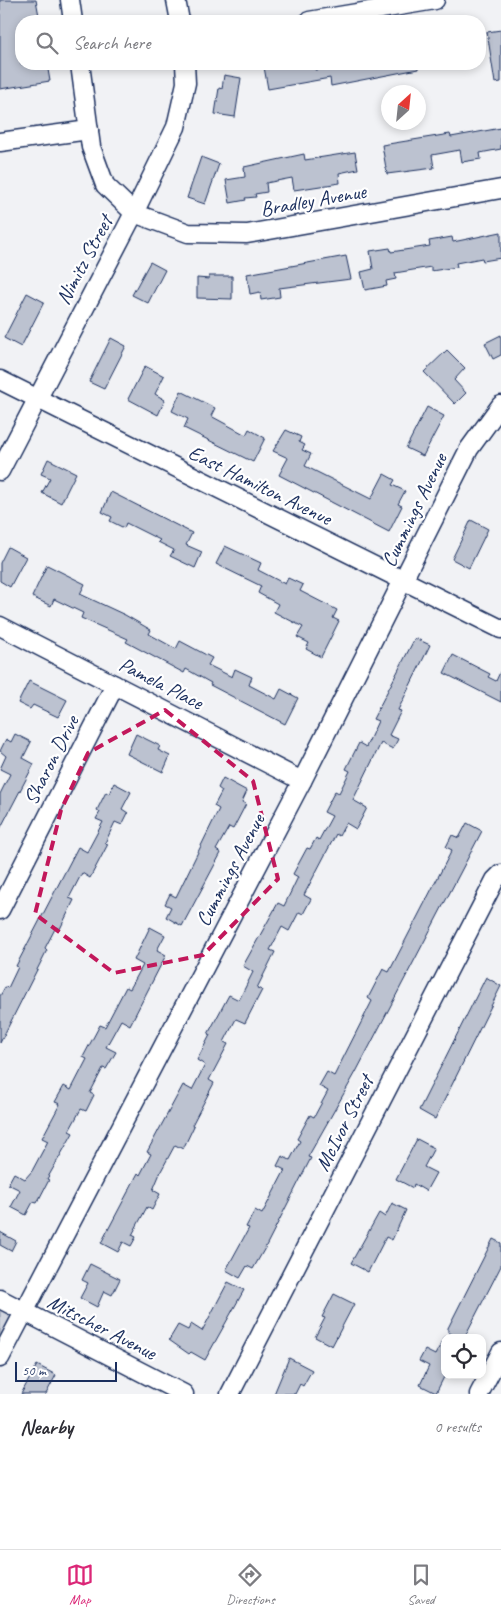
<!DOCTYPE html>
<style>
:root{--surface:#fff;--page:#f2f2f3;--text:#2b2b33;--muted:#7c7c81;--line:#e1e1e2;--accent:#db2777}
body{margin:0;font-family:Caveat,sans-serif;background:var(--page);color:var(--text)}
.controls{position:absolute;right:15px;bottom:15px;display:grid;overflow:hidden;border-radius:10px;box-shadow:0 2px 8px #0003}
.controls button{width:45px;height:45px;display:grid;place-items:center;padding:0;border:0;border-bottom:1px solid var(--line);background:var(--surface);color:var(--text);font:25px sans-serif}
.compass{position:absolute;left:381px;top:85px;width:45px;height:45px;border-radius:50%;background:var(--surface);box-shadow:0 2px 8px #0003;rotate:27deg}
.scale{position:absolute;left:15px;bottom:12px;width:102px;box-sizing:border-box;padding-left:5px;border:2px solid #1b2f5e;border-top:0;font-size:14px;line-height:18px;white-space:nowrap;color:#1b2f5e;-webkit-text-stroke:4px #fff;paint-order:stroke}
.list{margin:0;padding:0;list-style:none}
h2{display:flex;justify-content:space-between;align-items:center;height:65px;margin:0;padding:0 20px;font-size:21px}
h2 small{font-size:16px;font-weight:400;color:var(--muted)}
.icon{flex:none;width:28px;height:28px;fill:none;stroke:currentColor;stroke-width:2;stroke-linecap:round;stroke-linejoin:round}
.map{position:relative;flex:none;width:501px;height:1394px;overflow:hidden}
.search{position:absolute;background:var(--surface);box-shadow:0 2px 8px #0003;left:15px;right:15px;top:15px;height:55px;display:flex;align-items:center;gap:12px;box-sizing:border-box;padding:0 18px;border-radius:20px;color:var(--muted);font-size:19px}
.sheet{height:155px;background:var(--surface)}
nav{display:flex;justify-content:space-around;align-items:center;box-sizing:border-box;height:70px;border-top:1px solid var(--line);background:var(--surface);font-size:14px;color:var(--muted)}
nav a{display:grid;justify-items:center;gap:2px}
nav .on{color:var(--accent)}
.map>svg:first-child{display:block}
.green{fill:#d2d6df;stroke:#76829e}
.building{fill:#bcc2d0;stroke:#1b2f5e}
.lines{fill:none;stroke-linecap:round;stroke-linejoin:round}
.minor-casing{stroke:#1b2f5e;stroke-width:21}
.minor{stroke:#fff;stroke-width:18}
.marked{fill:none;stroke:#c2185b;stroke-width:4;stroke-dasharray:10 6;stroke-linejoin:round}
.labels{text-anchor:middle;stroke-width:4.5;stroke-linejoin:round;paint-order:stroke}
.street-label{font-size:21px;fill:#1b2f5e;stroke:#fff}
</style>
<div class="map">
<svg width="501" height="1394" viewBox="0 0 501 1394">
<rect width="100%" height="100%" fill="#f1f2f5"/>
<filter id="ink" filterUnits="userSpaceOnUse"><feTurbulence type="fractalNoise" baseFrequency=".02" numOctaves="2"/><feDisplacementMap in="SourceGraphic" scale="10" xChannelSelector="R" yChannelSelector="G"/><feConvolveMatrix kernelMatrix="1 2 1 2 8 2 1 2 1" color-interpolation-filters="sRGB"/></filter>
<g filter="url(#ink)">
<polygon class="green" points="0,1299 25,1312 0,1358"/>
<g class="building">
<polygon points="0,0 36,0 40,21 21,21 21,64 47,64 50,81 0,89"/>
<polygon points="501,30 501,82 495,83 487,32"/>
<polygon points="283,64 314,64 315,70 352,64 418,64 418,69 331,86 330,78 268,89 264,67"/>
<polygon points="224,75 241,78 235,117 215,114 219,88 222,89"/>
<polygon points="501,128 501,149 480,153 481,159 462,162 460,150 432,155 434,168 387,174 382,145 450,134 451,137"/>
<polygon points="355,152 358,169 339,173 340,183 294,190 292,178 266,183 267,192 255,194 256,197 245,198 246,200 230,203 226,180 245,177 244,167 304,154 305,160"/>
<polygon points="201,157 219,164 205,204 187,198"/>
<polygon points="501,232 501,258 483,261 482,258 456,263 457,267 431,271 431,267 395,273 396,279 386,281 387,286 365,290 361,272 373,269 370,251 390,248 391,252 430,246 429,241 452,237 453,242"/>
<polygon points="346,256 351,279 279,288 280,297 261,300 260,292 250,294 247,274"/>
<polygon points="150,262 165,270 148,303 132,295"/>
<polygon points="209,276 232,276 232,299 197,298 197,278 209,279"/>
<polygon points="27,293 44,302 21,347 4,338"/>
<polygon points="501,335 501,355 493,359 485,343"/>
<polygon points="111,338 126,346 104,389 89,382"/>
<polygon points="447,350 465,368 454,380 466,393 455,404 424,372"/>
<polygon points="145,366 164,376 155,394 165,400 158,415 128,399"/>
<polygon points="181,391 215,408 211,416 246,435 249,429 265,438 253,462 184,428 188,419 172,411"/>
<polygon points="427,407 444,416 423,456 406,448"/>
<polygon points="286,430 301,437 299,442 305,445 302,450 311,454 305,466 371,499 384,474 395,480 392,485 405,491 398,504 402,506 389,532 279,475 288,458 273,451"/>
<polygon points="48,459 76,473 61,503 42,493 50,478 41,474"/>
<polygon points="111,492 192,533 186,545 202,552 195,568 170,556 174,550 158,542 160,540 126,523 124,528 110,521 112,517 102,512"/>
<polygon points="471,520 488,529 469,568 452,559"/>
<polygon points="225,546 261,563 258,570 285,584 288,578 303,585 300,591 337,610 333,618 339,621 321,657 306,649 309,643 297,637 303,627 274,612 278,604 258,593 261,586 216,564"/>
<polygon points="8,547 26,557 10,587 0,581 0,563"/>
<polygon points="47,565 85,584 80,594 125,615 151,630 149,634 176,649 180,641 212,658 208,665 232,677 235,669 252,677 249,685 276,699 281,689 298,698 285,724 210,685 211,683 186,669 184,673 126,642 128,639 81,618 83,613 54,599 51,606 32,597"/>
<polygon points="415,638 430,645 398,710 401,711 389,735 398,739 393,749 381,743 353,800 367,808 356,829 346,823 339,836 336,834 304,895 311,899 303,914 299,912 289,931 282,927 270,950 275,952 257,988 262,990 245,1023 236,1019 224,1042 228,1044 209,1080 214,1083 192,1125 194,1126 183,1149 175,1145 161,1171 153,1190 160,1194 152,1210 147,1207 132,1235 136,1237 131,1246 123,1242 118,1252 101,1243 138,1173 140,1175 151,1154 147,1152 183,1085 192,1090 205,1065 197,1060 210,1035 208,1034 229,995 239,1000 253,972 243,966 278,903 284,906 298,877 293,874 307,848 310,849 316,838 319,840 332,816 324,812 335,791 339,793 350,771 346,769 359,743 366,747 378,721 373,719"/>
<polygon points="453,655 490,674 488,677 496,681 501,670 501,702 444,673"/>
<polygon points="29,681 67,700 58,717 33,705 30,709 18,703"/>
<polygon points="15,734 31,742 23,758 34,764 0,829 0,794 10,774 0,769 6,756 0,751 6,739 11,742"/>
<polygon points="136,734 160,746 158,750 170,756 163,772 127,754"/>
<polygon points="223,778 247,791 242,802 246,804 233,829 229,827 216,850 221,853 182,926 166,917 171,907 165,904 170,894 176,897 219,809 214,806 222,791 218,788"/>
<polygon points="114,783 131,792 122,809 128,813 122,825 115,822 105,843 108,844 90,878 82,873 69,898 74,900 60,929 56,927 45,948 47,950 0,1043 0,996 5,987 8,988 18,967 16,966 78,847 87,852 103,822 96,819 100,812 97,810 106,792 109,794"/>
<polygon points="467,823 482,831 356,1072 308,1157 311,1158 265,1248 253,1269 247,1266 240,1278 226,1270 249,1228 246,1227 255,1210 262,1214 285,1170 277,1166 282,1156 290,1160 300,1141 297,1139 310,1115 314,1117 328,1091 319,1086 327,1072 334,1076 372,1001 368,998 383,969 389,972 452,850 446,847 452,835 459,838"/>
<polygon points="150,927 165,935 157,950 166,955 130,1025 121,1020 106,1047 116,1052 106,1069 103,1068 90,1093 94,1095 86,1111 81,1109 69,1131 73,1133 47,1179 49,1180 37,1203 33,1202 26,1215 11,1207 20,1190 8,1184 14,1173 25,1179 32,1171 48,1141 42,1138 60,1104 55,1102 64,1086 71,1090 87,1059 83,1057 100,1025 105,1027 126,987 130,989 143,965 134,960"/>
<polygon points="486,977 501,986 435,1119 419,1110"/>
<polygon points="417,1139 434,1148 424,1167 436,1173 426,1191 414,1184 413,1188 396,1179"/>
<polygon points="392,1203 406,1210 392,1240 386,1237 368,1272 351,1263 379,1213 385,1217"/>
<polygon points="0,1232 16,1241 11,1251 0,1245"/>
<polygon points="493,1239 501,1243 501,1266 464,1338 459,1338 448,1332 448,1328"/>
<polygon points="90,1264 120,1279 112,1295 104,1291 97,1307 80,1298 88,1283 82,1280"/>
<polygon points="228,1282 244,1290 205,1360 191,1352 189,1354 169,1340 178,1325 188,1330 191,1324 202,1331"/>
<polygon points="334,1294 354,1304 332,1346 315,1337 325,1318 322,1317"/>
<polygon points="445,1336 445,1375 436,1393 420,1385 429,1366 419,1361 425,1350 435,1355"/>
<polygon points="289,1358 312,1370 303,1386 300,1384 295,1394 274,1394"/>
<polygon points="37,1365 56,1375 46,1394 21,1394"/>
</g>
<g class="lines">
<g class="minor-casing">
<g id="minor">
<polyline points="70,0 73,21"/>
<polyline points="176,0 180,21"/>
<polyline points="309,21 435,0"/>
<polyline points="80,64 91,147 105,185 134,213 188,233 247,234 501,189"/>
<polyline points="0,142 89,130"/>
<polyline points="0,380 501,629"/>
<polyline points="0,471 134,213 176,127 186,83 185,64"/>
<polyline points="0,626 302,781"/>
<polyline points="0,910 115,685"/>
<polyline points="0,1299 184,1394"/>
<polyline points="0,1358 302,781 469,449 501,405"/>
<polyline points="230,1394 495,880 501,874"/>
<polyline points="479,1394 501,1352"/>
</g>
</g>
<use href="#minor" class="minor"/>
</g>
</g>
<path class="marked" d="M165 710 253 781 278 879 203 955 114 973 35 914 61 810 88 753Z"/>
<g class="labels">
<g class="street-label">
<text transform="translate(313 200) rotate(-10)" y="7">Bradley Avenue</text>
<text transform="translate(84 260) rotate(-62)" y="7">Nimitz Street</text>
<text transform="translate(260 485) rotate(26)" y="7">East Hamilton Avenue</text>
<text transform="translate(414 510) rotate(-64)" y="7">Cummings Avenue</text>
<text transform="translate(161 683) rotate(27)" y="7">Pamela Place</text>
<text transform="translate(51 760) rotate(-63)" y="7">Sharon Drive</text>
<text transform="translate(230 870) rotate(-62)" y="7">Cummings Avenue</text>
<text transform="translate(344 1123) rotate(-63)" y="7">McIvor Street</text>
<text transform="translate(102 1327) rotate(27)" y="7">Mitscher Avenue</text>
</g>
</g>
</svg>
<div class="controls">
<button><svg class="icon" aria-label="locate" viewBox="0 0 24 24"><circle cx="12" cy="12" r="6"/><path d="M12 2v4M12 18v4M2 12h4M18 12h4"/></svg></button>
</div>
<svg class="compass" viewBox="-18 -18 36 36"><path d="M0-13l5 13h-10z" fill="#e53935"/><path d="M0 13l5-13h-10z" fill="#7c7c81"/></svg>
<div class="scale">50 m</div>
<div class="search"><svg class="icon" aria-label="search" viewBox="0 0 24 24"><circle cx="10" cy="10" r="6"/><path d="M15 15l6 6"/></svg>Search here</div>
</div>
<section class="sheet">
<h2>Nearby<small>0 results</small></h2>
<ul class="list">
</ul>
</section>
<nav>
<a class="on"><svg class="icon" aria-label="map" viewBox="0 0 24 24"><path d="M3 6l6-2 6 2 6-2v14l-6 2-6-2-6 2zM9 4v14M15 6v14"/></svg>Map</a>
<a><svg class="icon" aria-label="directions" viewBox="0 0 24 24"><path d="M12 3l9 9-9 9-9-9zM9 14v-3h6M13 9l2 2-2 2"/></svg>Directions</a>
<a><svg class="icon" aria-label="saved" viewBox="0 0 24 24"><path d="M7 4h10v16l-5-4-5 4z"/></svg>Saved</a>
</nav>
